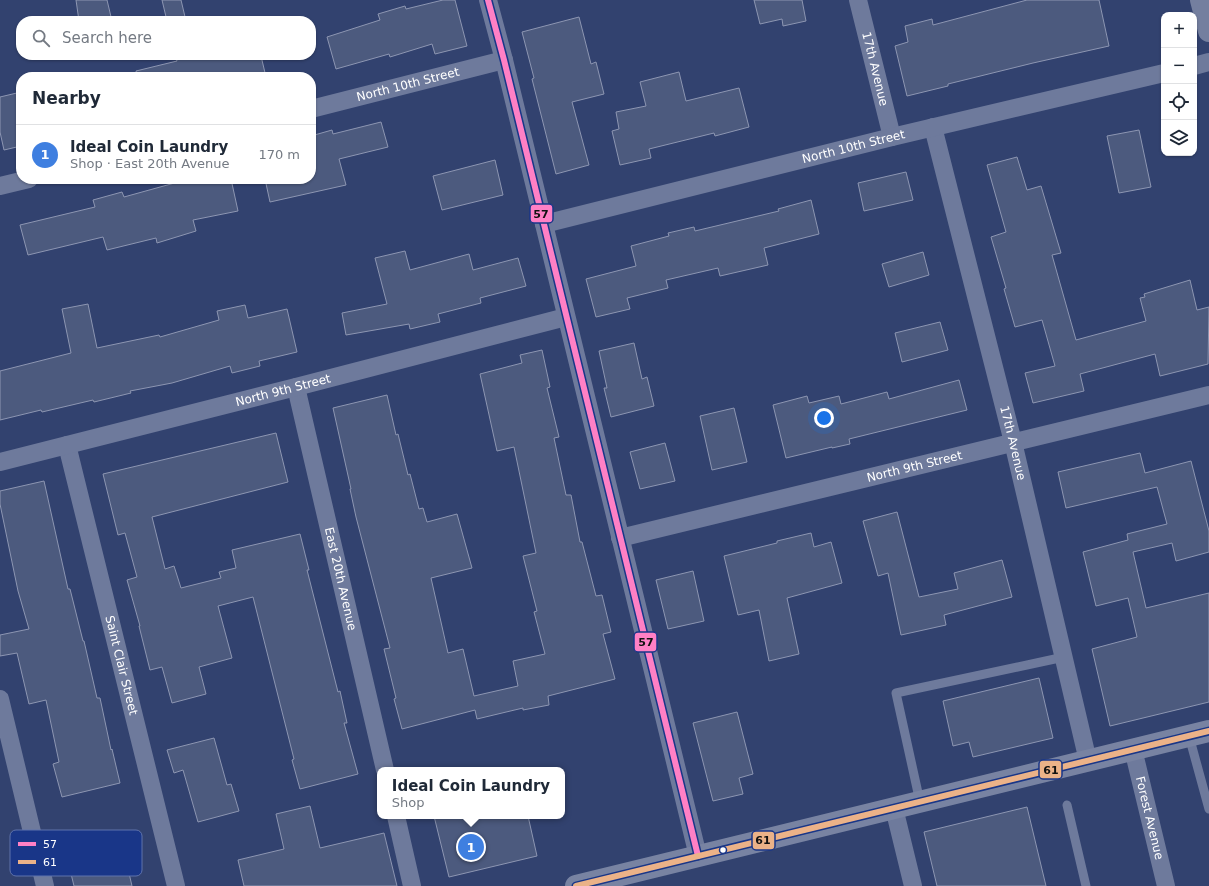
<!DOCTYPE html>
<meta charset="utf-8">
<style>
:root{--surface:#fff;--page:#f2f2f3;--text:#1f2937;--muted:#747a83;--line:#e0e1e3;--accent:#7c3aed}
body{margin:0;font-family:"DejaVu Sans",sans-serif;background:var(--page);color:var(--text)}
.controls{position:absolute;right:12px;top:12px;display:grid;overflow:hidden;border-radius:8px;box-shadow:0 1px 3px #0004}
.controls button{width:36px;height:36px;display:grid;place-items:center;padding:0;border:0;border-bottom:1px solid var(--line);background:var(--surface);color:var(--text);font:20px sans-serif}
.you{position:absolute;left:824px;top:418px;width:14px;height:14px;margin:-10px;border:3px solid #fff;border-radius:50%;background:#1a73e8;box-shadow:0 0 0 6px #1a73e833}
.badge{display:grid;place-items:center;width:26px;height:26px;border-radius:50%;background:var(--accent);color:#fff;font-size:13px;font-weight:700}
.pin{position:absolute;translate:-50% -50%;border:2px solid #fff;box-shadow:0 1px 4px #0006}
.popup{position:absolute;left:377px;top:767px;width:188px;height:52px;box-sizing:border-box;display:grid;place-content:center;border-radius:8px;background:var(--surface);filter:drop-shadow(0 1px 3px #0005);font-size:13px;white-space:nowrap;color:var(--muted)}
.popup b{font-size:15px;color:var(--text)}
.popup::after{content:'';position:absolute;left:50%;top:100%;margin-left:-8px;border:8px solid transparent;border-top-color:var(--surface)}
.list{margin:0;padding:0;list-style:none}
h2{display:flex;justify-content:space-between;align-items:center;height:52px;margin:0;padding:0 16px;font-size:17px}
h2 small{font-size:13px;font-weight:400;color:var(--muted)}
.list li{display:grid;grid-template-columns:26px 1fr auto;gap:12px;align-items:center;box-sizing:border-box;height:60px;padding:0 16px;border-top:1px solid var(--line)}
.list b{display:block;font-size:15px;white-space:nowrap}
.list p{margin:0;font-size:13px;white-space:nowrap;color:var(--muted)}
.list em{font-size:13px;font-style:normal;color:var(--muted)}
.icon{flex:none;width:22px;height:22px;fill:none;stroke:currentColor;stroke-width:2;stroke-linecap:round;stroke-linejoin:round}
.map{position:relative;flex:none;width:1209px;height:886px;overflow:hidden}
.search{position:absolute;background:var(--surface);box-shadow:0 1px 3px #0004;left:16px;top:16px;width:300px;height:44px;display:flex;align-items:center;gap:10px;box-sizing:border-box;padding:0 14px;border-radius:16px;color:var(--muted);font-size:15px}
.panel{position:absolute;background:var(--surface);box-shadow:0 1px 3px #0004;left:16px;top:72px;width:300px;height:112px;border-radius:16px}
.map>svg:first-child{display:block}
.building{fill:#4c5a7e;stroke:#8d96b2}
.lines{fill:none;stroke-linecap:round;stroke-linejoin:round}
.service{stroke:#6e7a9c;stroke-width:9}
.minor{stroke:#6e7a9c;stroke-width:18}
.secondary{stroke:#747f9f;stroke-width:22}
.primary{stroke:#7883a2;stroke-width:22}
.bus-1-casing{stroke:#193688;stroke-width:9}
.bus-2-casing{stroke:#193688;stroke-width:9}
.bus-1{stroke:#ff80c5;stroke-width:6}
.bus-2{stroke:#ebb288;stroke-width:6}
.bus-dot{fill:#fff;stroke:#193688;stroke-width:1.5}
.labels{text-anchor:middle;stroke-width:3;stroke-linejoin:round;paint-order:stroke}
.street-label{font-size:12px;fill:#fff;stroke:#193688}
.key{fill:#193688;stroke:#5e72ac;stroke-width:1}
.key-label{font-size:11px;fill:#fff}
.line-badge{stroke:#193688;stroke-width:1.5}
.pale-badge-label{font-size:11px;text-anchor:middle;font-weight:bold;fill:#111}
</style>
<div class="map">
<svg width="1209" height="886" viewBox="0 0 1209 886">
<rect width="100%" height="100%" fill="#32426f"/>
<g class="building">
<polygon points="76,0 107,0 112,21 79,21"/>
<polygon points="162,0 181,0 186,21 167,21"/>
<polygon points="443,0 455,0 467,46 435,54 432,44 390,57 389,54 336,69 327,37 380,20 378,14 405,6 406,9"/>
<polygon points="754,0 802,0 806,21 783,26 782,19 760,24"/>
<polygon points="1027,0 1099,0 1109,46 1033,63 948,84 948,86 907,96 895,46 908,42 905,26 932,19 933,25"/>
<polygon points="579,17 591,64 596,62 604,94 572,102 589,165 556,174 532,79 534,78 522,32"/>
<polygon points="175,55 247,55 248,59 261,56 266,77 137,77 136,71 177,61"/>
<polygon points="679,72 686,101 739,88 749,127 715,136 714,133 649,149 651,158 620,165 612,131 619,129 616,112 646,106 640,82"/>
<polygon points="21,92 21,146 4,150 0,132 0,97"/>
<polygon points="381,122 388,147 339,159 346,185 270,202 265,179 311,179 311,136 332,130 333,134"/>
<polygon points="1139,130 1151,187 1119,193 1107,136"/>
<polygon points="1017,157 1027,190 1041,186 1061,253 1052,255 1076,340 1146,321 1140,298 1145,297 1144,294 1190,280 1197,310 1209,307 1208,364 1160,376 1155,354 1080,374 1084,391 1033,403 1025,373 1055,366 1042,320 1015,327 1004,289 1006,288 991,237 1006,232 987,165"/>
<polygon points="495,160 503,195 442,210 433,176"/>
<polygon points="906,172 913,200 864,211 858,183"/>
<polygon points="189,179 231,179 238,211 193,220 196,231 157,243 156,238 107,250 103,237 28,255 20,225 95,207 93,200 122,192 124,197"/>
<polygon points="811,200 819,234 764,248 768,265 720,276 718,268 666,280 668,288 627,298 630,309 596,317 586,279 636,266 631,246 669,236 668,233 694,227 695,231 779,211 778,209"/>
<polygon points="405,251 410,270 469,254 473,270 518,258 526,286 480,298 481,303 438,314 440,322 410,329 409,324 346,335 342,313 387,304 375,258"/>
<polygon points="923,252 929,275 889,287 882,264"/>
<polygon points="88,304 97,348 159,335 160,337 219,320 217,311 245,305 248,318 287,309 297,352 259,361 260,366 232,373 230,366 172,383 130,391 131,393 94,402 93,400 42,412 41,410 0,420 0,371 71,353 62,309"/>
<polygon points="940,322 948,350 902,362 895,333"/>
<polygon points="634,343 642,379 647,377 654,406 611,417 604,388 607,388 599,351"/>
<polygon points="542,350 550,387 547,388 559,437 554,438 566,495 571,495 580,542 582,542 596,596 602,595 611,632 603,634 615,679 548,696 549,705 523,710 523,708 477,719 475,710 402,729 394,699 396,698 384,649 390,648 356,517 350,489 351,489 333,408 387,395 396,435 398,434 408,475 410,474 419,509 423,508 427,522 457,514 472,568 431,578 448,653 463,649 474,696 518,686 513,661 545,654 534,612 537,611 523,556 536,553 514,447 497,451 480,374 522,363 520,355"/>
<polygon points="959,380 967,410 849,439 850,444 832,448 832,447 786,458 773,405 807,396 809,403 839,396 841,404 887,392 889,399"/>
<polygon points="734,408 747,462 712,470 700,416"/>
<polygon points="276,433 288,482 152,517 165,569 174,566 181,588 221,578 219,572 236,568 232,550 300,534 309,570 307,570 338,692 340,691 347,723 344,723 358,774 300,789 292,760 294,759 253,597 218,606 232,658 199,667 206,694 172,703 162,667 150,670 139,626 140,626 127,580 137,577 125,533 118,535 103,474"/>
<polygon points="665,443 675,481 640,489 630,452"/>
<polygon points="1140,453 1145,473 1191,461 1209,531 1209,552 1176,561 1172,543 1133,552 1146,608 1209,593 1209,702 1110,726 1092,649 1137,637 1128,598 1096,606 1083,552 1128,540 1127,534 1167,524 1157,487 1066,508 1058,472"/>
<polygon points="44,481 68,589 70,589 83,641 84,641 97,698 100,698 111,750 112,749 120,783 62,797 53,764 59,762 46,700 29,704 17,653 0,656 0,635 29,629 18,591 0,504 0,491"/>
<polygon points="897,512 919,597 958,589 954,573 1002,560 1012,597 944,615 946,625 901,635 888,573 878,576 863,521"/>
<polygon points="811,533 814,547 831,542 842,583 787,598 799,654 769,661 759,610 738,615 724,556 777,543 777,541"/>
<polygon points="693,571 704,621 668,629 656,580"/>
<polygon points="1039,678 1053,738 973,757 969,742 953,746 943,701"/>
<polygon points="737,712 753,774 739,778 743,794 713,801 693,723"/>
<polygon points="214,738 227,785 231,784 239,811 198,822 183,770 174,773 167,750"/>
<polygon points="310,806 320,848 384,833 397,886 244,886 238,860 284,849 276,814"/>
<polygon points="1027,807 1046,886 937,886 924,832"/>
<polygon points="434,816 528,816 537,856 449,877"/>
<polygon points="121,839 132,886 74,886 66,853"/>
</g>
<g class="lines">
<g class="service">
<polyline points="1189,736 1209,809"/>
<polyline points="920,802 896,693 1064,657"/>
<polyline points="1067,805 1086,886"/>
</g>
<g class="minor">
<polyline points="488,0 504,60 698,856"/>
<path id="s1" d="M858 0 892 137"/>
<polyline points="1194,66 1209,62"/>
<path id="s2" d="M311 109 504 60"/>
<path id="s3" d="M933 127 1013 442 1088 761"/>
<polyline points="0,186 29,179"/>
<path id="s4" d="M544 224 892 137 1164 73"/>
<path id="s5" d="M296 387 385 770"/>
<path id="s6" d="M67 445 176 886"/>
<path id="s7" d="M0 462 296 387 566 317"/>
<path id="s8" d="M620 538 1209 395"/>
<polyline points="0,699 45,886"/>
<path id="s9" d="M1133 749 1166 886"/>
<polyline points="894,808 913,886"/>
<polyline points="396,816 412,886"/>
</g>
<polyline class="secondary" points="1201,0 1209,31"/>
<polyline class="primary" points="576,886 1209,731"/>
<g class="bus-1-casing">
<polyline id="bus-1" points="488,0 504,60 698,856"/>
</g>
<g class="bus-2-casing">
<polyline id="bus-2" points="576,886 1209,731"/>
</g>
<use href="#bus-1" class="bus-1"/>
<use href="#bus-2" class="bus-2"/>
</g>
<circle class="bus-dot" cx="723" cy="850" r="3.5"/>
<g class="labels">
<g class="street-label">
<text dy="4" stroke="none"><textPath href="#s1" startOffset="71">17th Avenue</textPath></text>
<text dy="4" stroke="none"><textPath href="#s2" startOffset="100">North 10th Street</textPath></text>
<text dy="4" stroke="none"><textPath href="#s4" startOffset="319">North 10th Street</textPath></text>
<text dy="4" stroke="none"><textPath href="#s7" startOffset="292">North 9th Street</textPath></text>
<text dy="4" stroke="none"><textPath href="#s3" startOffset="326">17th Avenue</textPath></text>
<text dy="4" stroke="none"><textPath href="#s8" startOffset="303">North 9th Street</textPath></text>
<text dy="4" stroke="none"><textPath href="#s5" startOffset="197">East 20th Avenue</textPath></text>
<text dy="4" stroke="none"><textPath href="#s6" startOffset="227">Saint Clair Street</textPath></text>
<text dy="4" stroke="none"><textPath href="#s9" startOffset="71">Forest Avenue</textPath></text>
</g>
</g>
<rect x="10" y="830" width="132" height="46" rx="6" class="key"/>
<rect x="18" y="842" width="18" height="4" fill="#ff80c5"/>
<rect x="18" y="860" width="18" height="4" fill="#ebb288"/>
<g class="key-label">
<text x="43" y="848">57</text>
<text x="43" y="866">61</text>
</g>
<g class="line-badge">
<rect x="530" y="204" width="23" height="19" rx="4" fill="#ff80c5"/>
<rect x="634" y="632" width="23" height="20" rx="4" fill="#ff80c5"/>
<rect x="1039" y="760" width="23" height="19" rx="4" fill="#ebb288"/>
<rect x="752" y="831" width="23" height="19" rx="4" fill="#ebb288"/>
</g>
<g class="pale-badge-label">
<text x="541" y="218">57</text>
<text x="646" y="646">57</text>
<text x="1051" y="774">61</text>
<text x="763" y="844">61</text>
</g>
</svg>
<div class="controls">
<button>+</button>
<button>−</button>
<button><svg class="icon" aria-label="locate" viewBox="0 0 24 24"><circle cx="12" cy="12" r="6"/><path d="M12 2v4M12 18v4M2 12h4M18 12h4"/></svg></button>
<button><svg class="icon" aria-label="layers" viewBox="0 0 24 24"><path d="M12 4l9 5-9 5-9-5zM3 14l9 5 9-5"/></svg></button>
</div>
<div class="you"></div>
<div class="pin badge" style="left:471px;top:847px;background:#3f7fe0">1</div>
<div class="popup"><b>Ideal Coin Laundry</b>Shop</div>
<div class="search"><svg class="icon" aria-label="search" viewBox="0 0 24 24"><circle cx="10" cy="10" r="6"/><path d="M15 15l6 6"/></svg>Search here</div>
<section class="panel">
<h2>Nearby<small></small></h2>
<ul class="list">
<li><span class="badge" style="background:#3f7fe0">1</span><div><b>Ideal Coin Laundry</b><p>Shop · East 20th Avenue</p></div><em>170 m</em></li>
</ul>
</section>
</div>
